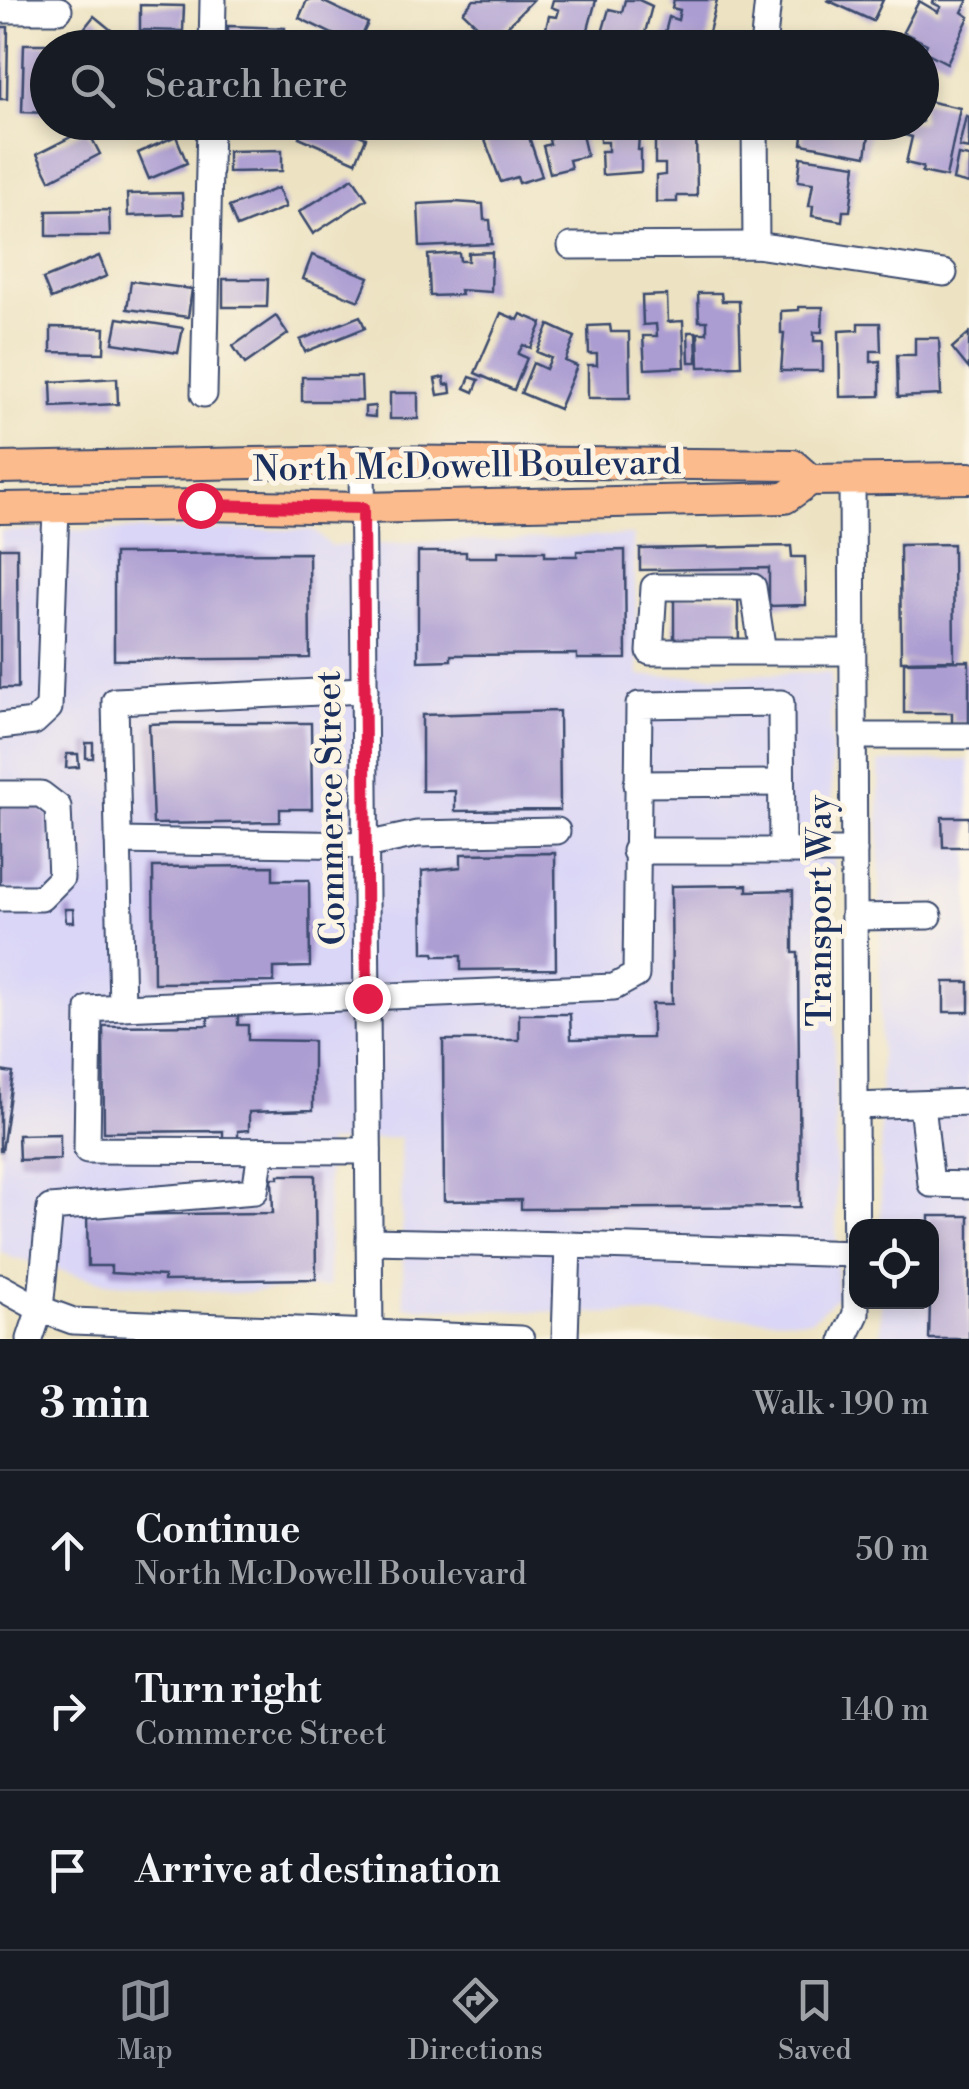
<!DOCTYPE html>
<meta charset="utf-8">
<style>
:root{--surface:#171b24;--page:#242831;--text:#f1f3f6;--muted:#9ea1a6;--line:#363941;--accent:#8c9099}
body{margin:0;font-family:"Libre Bodoni",serif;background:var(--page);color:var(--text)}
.controls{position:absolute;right:30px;bottom:30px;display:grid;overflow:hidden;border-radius:20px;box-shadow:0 5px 15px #0003}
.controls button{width:90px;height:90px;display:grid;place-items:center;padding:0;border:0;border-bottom:2px solid var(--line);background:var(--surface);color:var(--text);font:50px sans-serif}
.stop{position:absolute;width:30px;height:30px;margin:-22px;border:8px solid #e11d48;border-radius:50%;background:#fff}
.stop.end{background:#e11d48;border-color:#fff;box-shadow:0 2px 10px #0008}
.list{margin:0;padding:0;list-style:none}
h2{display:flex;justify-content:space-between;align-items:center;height:130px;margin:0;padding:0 40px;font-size:42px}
h2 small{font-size:32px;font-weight:400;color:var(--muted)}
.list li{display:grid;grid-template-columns:65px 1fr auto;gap:30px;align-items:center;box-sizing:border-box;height:160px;padding:0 40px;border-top:2px solid var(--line)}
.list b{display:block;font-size:38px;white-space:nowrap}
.list p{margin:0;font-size:32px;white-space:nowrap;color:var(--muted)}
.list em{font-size:32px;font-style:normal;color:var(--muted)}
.icon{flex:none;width:55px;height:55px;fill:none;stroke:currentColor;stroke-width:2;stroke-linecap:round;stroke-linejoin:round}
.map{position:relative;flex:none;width:969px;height:1339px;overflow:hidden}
.search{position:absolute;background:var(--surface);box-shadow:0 5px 15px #0003;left:30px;right:30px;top:30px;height:110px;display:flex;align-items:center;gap:25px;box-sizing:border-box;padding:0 35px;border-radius:55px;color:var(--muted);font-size:38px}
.sheet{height:610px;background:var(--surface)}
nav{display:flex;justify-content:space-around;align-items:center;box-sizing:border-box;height:140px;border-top:2px solid var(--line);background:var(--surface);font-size:28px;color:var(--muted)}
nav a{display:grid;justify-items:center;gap:5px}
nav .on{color:var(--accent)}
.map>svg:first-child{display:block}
.built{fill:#dad6f7}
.building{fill:#ab9cd2}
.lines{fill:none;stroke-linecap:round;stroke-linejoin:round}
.minor-casing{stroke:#3a4a6d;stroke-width:29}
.major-casing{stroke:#3a4a6d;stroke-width:34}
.minor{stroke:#fff;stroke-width:25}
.major{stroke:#fbbb8c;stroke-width:30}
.route{stroke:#e11d48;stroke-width:12}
.labels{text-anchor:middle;stroke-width:10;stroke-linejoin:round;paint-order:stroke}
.street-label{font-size:35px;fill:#1b2f5e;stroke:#fcf5e5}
</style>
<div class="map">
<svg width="969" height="1339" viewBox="0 0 969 1339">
<rect width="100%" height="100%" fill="#fcf5e5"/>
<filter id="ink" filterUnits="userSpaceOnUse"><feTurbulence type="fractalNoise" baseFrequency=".01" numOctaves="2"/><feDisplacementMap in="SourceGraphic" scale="20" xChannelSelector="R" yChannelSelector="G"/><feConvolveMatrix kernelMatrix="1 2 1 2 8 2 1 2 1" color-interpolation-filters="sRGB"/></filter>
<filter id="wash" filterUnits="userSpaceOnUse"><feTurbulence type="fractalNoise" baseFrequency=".0048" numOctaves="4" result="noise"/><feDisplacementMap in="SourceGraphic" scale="40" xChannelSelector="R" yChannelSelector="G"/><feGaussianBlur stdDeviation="2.25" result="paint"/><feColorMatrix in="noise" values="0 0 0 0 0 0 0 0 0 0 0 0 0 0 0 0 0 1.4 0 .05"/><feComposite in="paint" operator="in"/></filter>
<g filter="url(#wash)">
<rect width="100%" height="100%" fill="#ede3c3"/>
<g class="built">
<polygon points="36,530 313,530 331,546 633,535 639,676 831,673 837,1297 811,1320 404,1307 400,1137 327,1143 329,1287 231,1293 104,1282 10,1257 0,1251 0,531"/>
<polygon points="969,760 969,1339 881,1339 881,1302 932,1302 932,1226 881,1226 879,762"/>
</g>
<g id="blocks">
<g class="building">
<polygon points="307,0 320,0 368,23 357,46 299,18"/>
<polygon points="474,0 533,0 493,41 463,12"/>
<polygon points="553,0 596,0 583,48 542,45 549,16 557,17 559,10 551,7"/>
<polygon points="625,0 639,0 652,6 641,48 626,48 600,40 609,9 622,12"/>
<polygon points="674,0 717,0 705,48 661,48 669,17 678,20 680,10 672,8"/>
<polygon points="827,0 883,0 873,21"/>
<polygon points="934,0 968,0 962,12 969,17 947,63 924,51 927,44 903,32 919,1 938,12 941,7 933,3"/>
<polygon points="140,5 184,6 183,31 140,30"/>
<polygon points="94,16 128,44 125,48 92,48 78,36"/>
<polygon points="228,26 285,28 285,40 228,38"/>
<polygon points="0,27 8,27 7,99 0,99"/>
<polygon points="24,44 48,44 48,113 22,112"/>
<polygon points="922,100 960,108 946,177 922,172 923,167 906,163 912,137 901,134 903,122 922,122"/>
<polygon points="966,116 969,117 969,149 959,147"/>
<polygon points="305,122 330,122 366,138 356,162 299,137"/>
<polygon points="478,122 524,122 542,176 519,183 517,177 501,182"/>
<polygon points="535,122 579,122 587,156 569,160 571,168 550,173 543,146 550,144 548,135 539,137"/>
<polygon points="599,122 640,122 638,150 641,150 641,172 602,175 601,151 608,151 608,142 600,142"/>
<polygon points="799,122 871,122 866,156 802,144 804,128 798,127"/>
<polygon points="87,129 100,154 50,180 37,154"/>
<polygon points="655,130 696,130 697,196 677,196 677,202 656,202 656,176 665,175 665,164 655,164"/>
<polygon points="176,136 187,163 149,179 138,153"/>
<polygon points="282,150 282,171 228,172 228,151"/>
<polygon points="958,155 969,157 969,184 953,180"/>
<polygon points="801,157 856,165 850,211 843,211 842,221 812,216 813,206 809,206 813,183 798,181"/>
<polygon points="353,178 367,199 313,234 299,212"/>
<polygon points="278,188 286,207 237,227 229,207"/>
<polygon points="182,193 183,214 128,216 127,194"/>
<polygon points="455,202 483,204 484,220 490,220 492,244 420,247 418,204"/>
<polygon points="109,210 110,236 47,236 47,211"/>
<polygon points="492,252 491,292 460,290 461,295 430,296 428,255 459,253 460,261 468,261 468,253"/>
<polygon points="312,255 369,277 359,301 303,279"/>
<polygon points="99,256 107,276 51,299 43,279"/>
<polygon points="223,279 268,279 267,307 223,307"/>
<polygon points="131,281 192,289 188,317 127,309"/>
<polygon points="698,293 721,293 722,301 739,301 741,366 699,367 698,333 707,333 707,321 699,321"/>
<polygon points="667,295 668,322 683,321 685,367 645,369 643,336 657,336 656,324 643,325 642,296"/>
<polygon points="799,307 823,307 822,332 814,332 814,341 823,341 823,371 781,371 784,333 781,333 781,311 799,310"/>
<polygon points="501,313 518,320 521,314 542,323 531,348 523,345 518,354 527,358 514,390 475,373"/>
<polygon points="276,316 288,334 245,364 233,346"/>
<polygon points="360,316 365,328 305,352 300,340"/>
<polygon points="118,318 183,328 178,353 113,343"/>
<polygon points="858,323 880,323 881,351 871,351 871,362 880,361 880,396 840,397 839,331 858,330"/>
<polygon points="549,325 575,337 565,361 577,366 559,409 521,393 533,363 546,369 551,358 537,352"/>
<polygon points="610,325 611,332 629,332 630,398 588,398 588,365 597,365 597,354 589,354 588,326"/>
<polygon points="51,327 105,328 104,353 51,352"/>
<polygon points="688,332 696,332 697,362 689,362"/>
<polygon points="969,333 969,369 952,348"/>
<polygon points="915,338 939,338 941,395 898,397 897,355 915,355"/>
<polygon points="302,377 361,377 362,401 302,401"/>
<polygon points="444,377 445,385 450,384 451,393 438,395 435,379"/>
<polygon points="470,377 479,380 474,392 465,388"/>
<polygon points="117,378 118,404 52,407 51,382"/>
<rect x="390" y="393" width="28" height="26"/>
<polygon points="375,406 375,417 365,416 365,407"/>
<polygon points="953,544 954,660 901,661 900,545"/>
<polygon points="791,546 792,557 805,557 806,605 769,606 769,568 640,570 640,549"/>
<polygon points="0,548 17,548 18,688 0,688"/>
<polygon points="625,550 626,659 577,659 577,654 451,655 451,660 418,661 418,552 466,552 466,557 498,557 498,551 545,551 545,556 577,556 577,551"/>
<polygon points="309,553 310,658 114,660 114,554"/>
<polygon points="674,595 738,595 739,643 674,643"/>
<polygon points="969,661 969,723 952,723 952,713 904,713 904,662"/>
<polygon points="559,711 560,810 455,811 455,791 422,791 422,715"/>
<polygon points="175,723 311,723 312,809 280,809 280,822 153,824 149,724"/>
<rect x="86" y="743" width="7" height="15"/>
<polygon points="67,754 78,754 79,767 66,768"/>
<polygon points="0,805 37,805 48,816 48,877 37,888 0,888"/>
<polygon points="942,817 969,817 969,847 943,847"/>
<polygon points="555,853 556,969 461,970 461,956 435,956 434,953 423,953 422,871 461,867 461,854"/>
<polygon points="273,866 273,880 309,880 310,967 274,968 274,982 154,983 153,867"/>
<polygon points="747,885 747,891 793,890 793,953 798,953 800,1207 521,1209 521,1200 444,1201 443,1040 519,1040 519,1014 570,1014 571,1039 652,1038 652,1004 672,1004 671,886"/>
<polygon points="65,909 73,909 74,922 66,922"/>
<rect x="944" y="982" width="25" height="30"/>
<polygon points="208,1013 238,1013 238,1025 248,1025 248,1040 313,1041 313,1110 249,1112 249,1130 238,1131 238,1139 223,1139 223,1131 104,1132 103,1026 208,1025"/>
<polygon points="0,1071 13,1073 2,1151 0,1151"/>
<polygon points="60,1134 60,1159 19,1160 18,1135"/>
<polygon points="279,1175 315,1175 316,1279 164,1281 164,1276 111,1273 111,1266 88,1266 87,1215 273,1213 272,1178 279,1178"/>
<polygon points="929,1216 969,1216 969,1339 929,1339 932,1226 929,1226"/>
</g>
</g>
</g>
<g filter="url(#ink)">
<use href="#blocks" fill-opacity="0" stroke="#3a4a6d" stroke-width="2.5"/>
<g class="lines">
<g class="minor-casing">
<g id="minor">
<polyline points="0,10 59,10"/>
<polyline points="212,48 213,0"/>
<polyline points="763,48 768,0"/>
<polyline points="755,122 756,245"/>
<polyline points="571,246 756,245 944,273"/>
<polyline points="204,394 210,122"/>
<polyline points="362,461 370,1334"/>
<polyline points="763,652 753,587 654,587 650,652 852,652"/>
<polyline points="365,690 115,701 122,1007 614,987 636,975 639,705 781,703 782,850"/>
<polyline points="0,726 34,722 49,708 56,508"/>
<polyline points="853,736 969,736"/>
<polyline points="637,784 781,783"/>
<polyline points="0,794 41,794 58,807 61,878 41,898 0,898"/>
<polyline points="118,841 366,845 417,834 557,831"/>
<polyline points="635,851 854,851"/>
<polyline points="854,917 929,916"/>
<polyline points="122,1007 89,1009 87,1150 368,1151"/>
<polyline points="922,1105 931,1184 969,1185"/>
<polyline points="855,1106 969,1102"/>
<polyline points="369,1241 568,1245"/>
<polyline points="0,1287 40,1309 73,1321 521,1339"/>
<polyline points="30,1339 40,1309 50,1208 255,1191 261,1152"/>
<polyline points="565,1339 568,1245 856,1254"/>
<polyline points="844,1339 856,1314 852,480"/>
</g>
</g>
<g class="major-casing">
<g id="major">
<polyline points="0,468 362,461 793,465 810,480"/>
<polyline points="0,508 200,505 363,508 785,498 810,480 969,478"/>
</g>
</g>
<use href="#minor" class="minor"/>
<use href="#major" class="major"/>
</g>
</g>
<g class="lines" filter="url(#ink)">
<polyline class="route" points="200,505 363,508 367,998"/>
</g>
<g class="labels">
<g class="street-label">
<text transform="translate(467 465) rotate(-1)" y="12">North McDowell Boulevard</text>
<text transform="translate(330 808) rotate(-91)" y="12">Commerce Street</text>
<text transform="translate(819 911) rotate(-90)" y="12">Transport Way</text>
</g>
</g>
</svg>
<div class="controls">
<button><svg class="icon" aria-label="locate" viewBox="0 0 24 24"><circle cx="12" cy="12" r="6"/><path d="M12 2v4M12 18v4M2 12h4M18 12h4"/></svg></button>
</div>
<div class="stop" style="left:200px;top:505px"></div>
<div class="stop end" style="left:367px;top:998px"></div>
<div class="search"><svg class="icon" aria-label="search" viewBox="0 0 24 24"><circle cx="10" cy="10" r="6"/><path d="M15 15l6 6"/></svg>Search here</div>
</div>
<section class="sheet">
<h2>3 min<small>Walk · 190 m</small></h2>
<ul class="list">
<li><svg class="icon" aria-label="ahead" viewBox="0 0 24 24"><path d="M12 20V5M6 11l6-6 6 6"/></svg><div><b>Continue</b><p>North McDowell Boulevard</p></div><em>50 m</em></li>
<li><svg class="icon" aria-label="right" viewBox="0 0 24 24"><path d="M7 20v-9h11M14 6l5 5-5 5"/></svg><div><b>Turn right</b><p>Commerce Street</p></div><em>140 m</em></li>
<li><svg class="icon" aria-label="arrive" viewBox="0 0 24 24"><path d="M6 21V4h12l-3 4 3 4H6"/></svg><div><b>Arrive at destination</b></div></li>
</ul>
</section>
<nav>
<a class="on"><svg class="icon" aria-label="map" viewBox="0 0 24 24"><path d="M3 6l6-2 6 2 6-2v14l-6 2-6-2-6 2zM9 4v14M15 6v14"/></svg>Map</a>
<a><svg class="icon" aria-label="directions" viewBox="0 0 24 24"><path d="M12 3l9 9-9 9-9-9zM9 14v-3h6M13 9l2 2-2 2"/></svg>Directions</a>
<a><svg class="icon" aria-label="saved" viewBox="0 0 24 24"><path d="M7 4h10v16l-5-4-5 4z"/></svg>Saved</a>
</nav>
